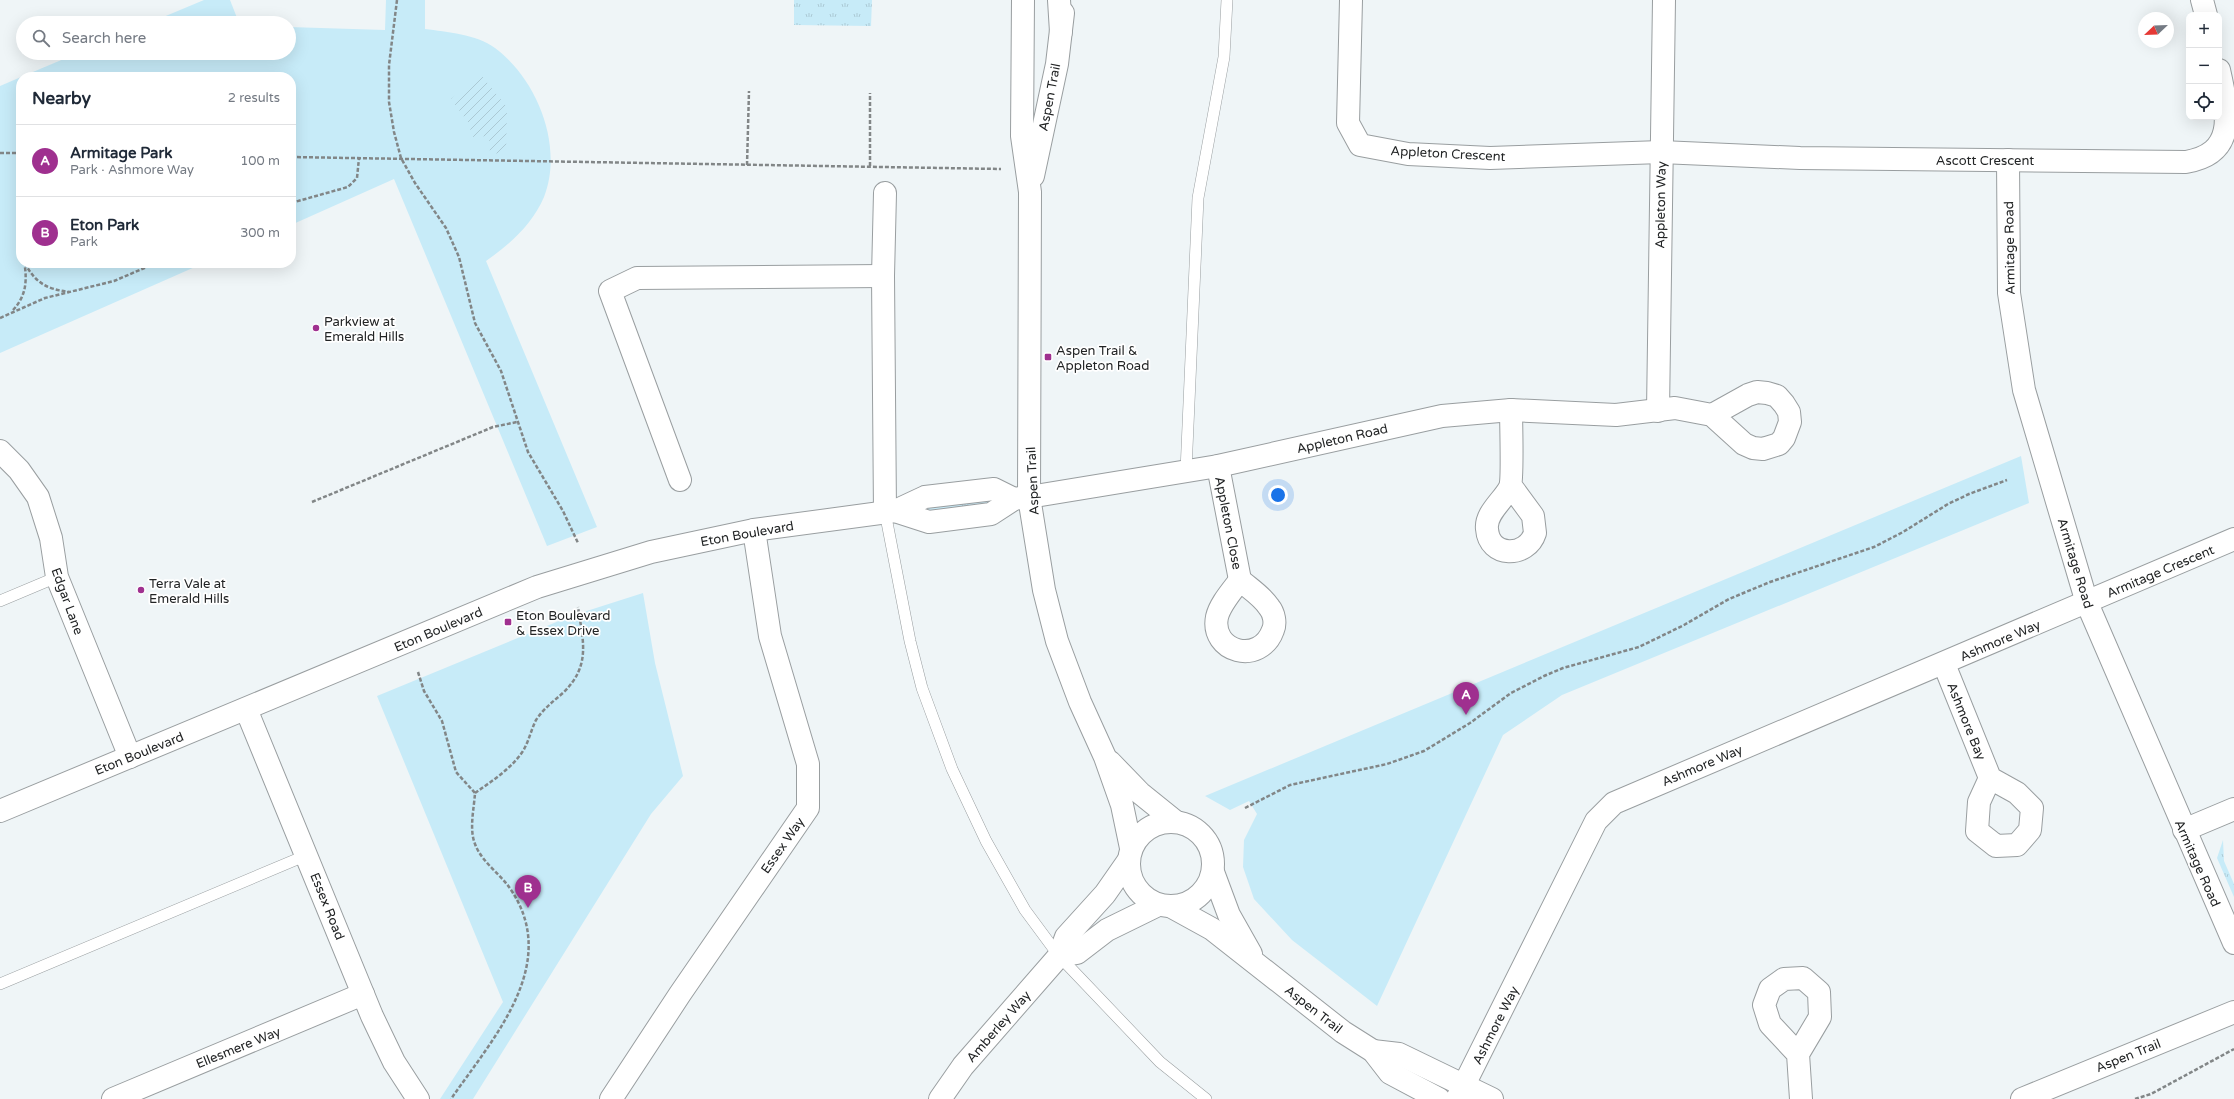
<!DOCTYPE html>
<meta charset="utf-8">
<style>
:root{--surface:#fff;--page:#f2f2f3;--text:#1f2937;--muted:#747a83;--line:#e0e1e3;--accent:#9f308f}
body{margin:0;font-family:"Varela Round",sans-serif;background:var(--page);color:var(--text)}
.controls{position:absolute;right:12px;top:12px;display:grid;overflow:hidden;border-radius:8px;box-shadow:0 4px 16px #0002}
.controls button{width:36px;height:36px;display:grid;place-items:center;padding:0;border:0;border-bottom:1px solid var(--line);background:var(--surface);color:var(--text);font:20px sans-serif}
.compass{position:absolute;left:2138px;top:12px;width:36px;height:36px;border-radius:50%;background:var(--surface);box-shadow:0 4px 16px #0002;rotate:247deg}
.you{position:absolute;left:1278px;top:495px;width:14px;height:14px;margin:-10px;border:3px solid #fff;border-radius:50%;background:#1a73e8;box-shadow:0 0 0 6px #1a73e833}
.badge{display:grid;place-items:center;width:26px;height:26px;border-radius:50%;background:var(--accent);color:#fff;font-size:13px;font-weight:700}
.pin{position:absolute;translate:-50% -33px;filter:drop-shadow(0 1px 2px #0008)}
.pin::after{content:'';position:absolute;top:21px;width:14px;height:12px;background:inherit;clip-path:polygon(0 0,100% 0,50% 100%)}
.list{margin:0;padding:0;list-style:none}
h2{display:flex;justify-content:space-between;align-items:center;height:52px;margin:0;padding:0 16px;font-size:17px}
h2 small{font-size:13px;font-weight:400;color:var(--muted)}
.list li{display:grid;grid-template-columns:26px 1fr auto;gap:12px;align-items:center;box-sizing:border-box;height:72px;padding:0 16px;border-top:1px solid var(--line)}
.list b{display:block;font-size:15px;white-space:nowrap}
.list p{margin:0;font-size:13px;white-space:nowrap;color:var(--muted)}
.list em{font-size:13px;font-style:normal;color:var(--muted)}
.icon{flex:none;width:22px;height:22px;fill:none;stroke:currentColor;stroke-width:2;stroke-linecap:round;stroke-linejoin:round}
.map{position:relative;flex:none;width:2234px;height:1099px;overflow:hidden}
.search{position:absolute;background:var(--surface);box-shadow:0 4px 16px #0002;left:16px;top:16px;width:280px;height:44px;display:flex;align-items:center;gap:10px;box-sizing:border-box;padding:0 14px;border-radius:22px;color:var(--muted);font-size:15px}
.panel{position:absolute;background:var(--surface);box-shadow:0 4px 16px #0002;left:16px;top:72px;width:280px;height:196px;border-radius:16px}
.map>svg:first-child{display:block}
.grass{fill:url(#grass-tufts)}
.park{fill:#c7ebf8}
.garden{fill:url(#garden-furrows)}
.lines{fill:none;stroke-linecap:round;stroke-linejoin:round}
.service-casing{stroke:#999ea0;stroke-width:12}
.minor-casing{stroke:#999ea0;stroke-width:24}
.tertiary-casing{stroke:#999ea0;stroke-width:24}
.secondary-casing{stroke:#999ea0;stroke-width:24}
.path{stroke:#828687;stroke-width:2.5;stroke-dasharray:4 2;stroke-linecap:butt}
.service{stroke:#fff;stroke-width:11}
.minor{stroke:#fff;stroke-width:22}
.tertiary{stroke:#fff;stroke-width:22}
.secondary{stroke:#fff;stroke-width:22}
.poi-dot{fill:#9f308f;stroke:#fff;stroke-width:1.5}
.labels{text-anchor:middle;stroke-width:3.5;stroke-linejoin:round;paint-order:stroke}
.street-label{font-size:13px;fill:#222425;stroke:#fff}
.poi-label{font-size:13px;fill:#222425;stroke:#fff;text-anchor:start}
</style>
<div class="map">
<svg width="2234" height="1099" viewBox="0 0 2234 1099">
<defs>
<pattern id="grass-tufts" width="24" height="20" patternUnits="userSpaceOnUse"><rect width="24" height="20" fill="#c7ebf8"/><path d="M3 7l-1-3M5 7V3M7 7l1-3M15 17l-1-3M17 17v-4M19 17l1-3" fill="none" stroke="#abc9d4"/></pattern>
<pattern id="garden-furrows" width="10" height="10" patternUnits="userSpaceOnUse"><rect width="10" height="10" fill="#c7ebf8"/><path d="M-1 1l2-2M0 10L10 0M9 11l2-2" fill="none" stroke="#abc9d4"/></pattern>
</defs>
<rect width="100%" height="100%" fill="#eff5f7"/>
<g class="grass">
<polygon points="794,0 872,0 871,26 794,25"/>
<polygon points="989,500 988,505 932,512 927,509 928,507"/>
<polygon points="2223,840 2224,861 2234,884 2234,897 2217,858"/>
</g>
<g class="park">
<polygon points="204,0 230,0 239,23 149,23"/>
<path d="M386 0H425V29C447 32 476 34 495 48 537 79 564 146 544 197 532 225 510 244 486 261L597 527 547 546 394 179 291 225V77H21L78 53H289V27L385 30Z"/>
<polygon points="21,77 21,263 204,263 0,353 0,86"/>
<polygon points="2021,456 2029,503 1562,695 1503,735 1377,1006 1292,940 1254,899 1243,867 1244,840 1257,814 1249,801 1230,810 1205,796"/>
<polygon points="643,593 655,663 683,776 651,814 473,1099 440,1099 503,1002 377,696 571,616"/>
</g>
<polygon class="garden" points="481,75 507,107 506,154 490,153 489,136 471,137 470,125 451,99"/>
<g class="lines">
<g class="service-casing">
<g id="service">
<polyline points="1186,471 1198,198 1224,57 1227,0"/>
<polyline points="885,512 910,641 922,688 952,769 986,841 1025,910 1059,956 1160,1062 1206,1099"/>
<polyline points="0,601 57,577"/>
<polyline points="0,984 307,855"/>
</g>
</g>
<g class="minor-casing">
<g id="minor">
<path d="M1351 0 1348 123 1360 145 1408 154 1490 158 1661 152 1800 158 2186 162C2234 154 2230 118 2219 70"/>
<polyline points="2202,0 2206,15"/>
<polyline points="2008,160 2009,293 2024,390 2087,603 2234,943"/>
<polyline points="1658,411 1664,0"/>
<polyline points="0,451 19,470 38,497 51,538 57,577 130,757"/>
<polyline points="1218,466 1240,580"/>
<polyline points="680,480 610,291 637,278 883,276"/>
<path d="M1511 486 1533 516 1535 533C1527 558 1489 558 1487 529 1485 513 1504 500 1510 487 1513 479 1511 423 1511 410"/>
<polyline points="1029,497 1218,466 1442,416 1511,410 1616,415 1675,408 1712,415 1744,444 1753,448 1763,449 1779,444 1784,438 1790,422 1789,412 1784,404 1777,396 1767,393 1757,392 1748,395 1712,415"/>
<polyline points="885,512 883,276 885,193"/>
<path d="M1240 580C1249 588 1262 596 1269 607 1274 613 1276 623 1273 630 1260 666 1210 652 1217 617 1220 604 1232 591 1240 580Z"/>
<polyline points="1944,664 1990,778 2017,793 2032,808 2030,830 2017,845 1996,846 1977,831 1979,802 1990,778"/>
<polyline points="246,709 372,1016 394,1062 418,1099"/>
<polyline points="2184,830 2234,809"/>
<polyline points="1798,1054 1770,1024 1764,1005 1770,989 1784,979 1803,978 1819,992 1820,1017 1798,1054 1801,1099"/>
<polyline points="113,1099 363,994"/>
<polyline points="611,1099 680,994 808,808 808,764 770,636 754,530"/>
<polyline points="1457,1099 1596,821 1614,803 2234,539"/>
</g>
</g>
<g class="tertiary-casing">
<g id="tertiary">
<polyline points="1023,0 1022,136 1030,192 1029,497 1044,590 1057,641 1080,702 1105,757 1122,805 1131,848"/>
<polyline points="1033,176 1057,64 1063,13"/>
<polyline points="895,511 929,522 991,514 1014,499 1027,497"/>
<polyline points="1110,762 1140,793 1176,822"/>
<polyline points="0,811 537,587 651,552 754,530 895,511 925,497 994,489 1014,499"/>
<circle cx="1171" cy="864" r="42"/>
<polyline points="1213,872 1229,915 1251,954"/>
<polyline points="1172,907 1212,929 1343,1032 1373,1051 1390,1073 1439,1099"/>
<polyline points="1059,956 1077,953 1107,930 1158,905"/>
<polyline points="1373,1051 1399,1054 1492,1099"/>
<polyline points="940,1099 963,1066 1059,956 1066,937 1105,894 1128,861"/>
<polyline points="2022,1099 2234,1012"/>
</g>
</g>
<g class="secondary-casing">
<polyline id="secondary" points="1059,0 1061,32"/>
</g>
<g class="path">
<polyline points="397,0 389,65 389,102 394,132 401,158 415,183 446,228 459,257 475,323 501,371 528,452 563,511 578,543"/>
<polyline points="0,153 21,153"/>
<polyline points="291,157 1001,169"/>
<polyline points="747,165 749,91"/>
<polyline points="870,166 870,93"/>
<polyline points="291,203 348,187 357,178 359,158"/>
<polyline points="21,211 18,221 21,253"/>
<path d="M25 263C35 283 47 289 69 292"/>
<path d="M13 310C25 297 27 284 25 267"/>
<polyline points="0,318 45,298 114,281 156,263"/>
<polyline points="312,502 493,427 517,422"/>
<path d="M418 672 424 691 442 721 456 772 475 793C474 809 469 829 475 844 481 861 499 873 509 887 563 963 493 1038 451 1099"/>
<path d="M475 793C492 781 511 769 523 751 529 741 531 730 536 720 544 708 554 701 564 692 591 665 583 641 578 607"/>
<polyline points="1245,808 1290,785 1387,764 1424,751 1470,723 1511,693 1544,676 1563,668 1639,647 1684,625 1729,599 1770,582 1874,547 1903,532 1948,504 1969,494 2007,480"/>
<polyline points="2135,1099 2151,1094 2234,1049"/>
</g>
<use href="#service" class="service"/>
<use href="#minor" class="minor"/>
<use href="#tertiary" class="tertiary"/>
<use href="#secondary" class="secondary"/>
</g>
<g class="poi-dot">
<circle cx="316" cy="328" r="4"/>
<rect x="1044" y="353" width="8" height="8" rx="2"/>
<circle cx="141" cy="590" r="4"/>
<rect x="504" y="618" width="8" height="8" rx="2"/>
</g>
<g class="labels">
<g class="street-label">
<text transform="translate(1049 97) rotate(-79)" y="5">Aspen Trail</text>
<text transform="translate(1448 153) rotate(3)" y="5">Appleton Crescent</text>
<text x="1985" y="165">Ascott Crescent</text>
<text transform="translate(1660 205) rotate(-89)" y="5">Appleton Way</text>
<text transform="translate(2009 248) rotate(-91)" y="5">Armitage Road</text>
<text transform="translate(1342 438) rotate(-13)" y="5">Appleton Road</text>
<text transform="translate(1032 481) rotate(-93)" y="5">Aspen Trail</text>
<text transform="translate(1229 523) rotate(79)" y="5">Appleton Close</text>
<text transform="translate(747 533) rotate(-10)" y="5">Eton Boulevard</text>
<text transform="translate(2076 563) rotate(73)" y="5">Armitage Road</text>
<text transform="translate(2160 571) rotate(-23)" y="5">Armitage Crescent</text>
<text transform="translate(68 601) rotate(70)" y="5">Edgar Lane</text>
<text transform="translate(438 629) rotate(-23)" y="5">Eton Boulevard</text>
<text transform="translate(2000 640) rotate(-23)" y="5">Ashmore Way</text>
<text transform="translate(1967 721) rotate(68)" y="5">Ashmore Bay</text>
<text transform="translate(139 753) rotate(-22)" y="5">Eton Boulevard</text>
<text transform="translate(1702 765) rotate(-23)" y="5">Ashmore Way</text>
<text transform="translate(782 845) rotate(-55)" y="5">Essex Way</text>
<text transform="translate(2198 863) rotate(66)" y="5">Armitage Road</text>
<text transform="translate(328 906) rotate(68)" y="5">Essex Road</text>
<text transform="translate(1314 1009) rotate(38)" y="5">Aspen Trail</text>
<text transform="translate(1495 1025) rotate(-63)" y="5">Ashmore Way</text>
<text transform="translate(998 1026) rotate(-49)" y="5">Amberley Way</text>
<text transform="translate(238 1047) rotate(-22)" y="5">Ellesmere Way</text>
<text transform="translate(2128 1055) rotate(-22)" y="5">Aspen Trail</text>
</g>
<g class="poi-label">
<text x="324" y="326">Parkview at<tspan x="324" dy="15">Emerald Hills</tspan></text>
<text x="1056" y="355">Aspen Trail &amp;<tspan x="1056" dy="15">Appleton Road</tspan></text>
<text x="149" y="588">Terra Vale at<tspan x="149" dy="15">Emerald Hills</tspan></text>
<text x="516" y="620">Eton Boulevard<tspan x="516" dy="15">&amp; Essex Drive</tspan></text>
</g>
</g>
</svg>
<div class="controls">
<button>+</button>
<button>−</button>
<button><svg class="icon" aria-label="locate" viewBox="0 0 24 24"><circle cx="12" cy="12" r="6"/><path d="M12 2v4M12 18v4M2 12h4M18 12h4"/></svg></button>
</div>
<svg class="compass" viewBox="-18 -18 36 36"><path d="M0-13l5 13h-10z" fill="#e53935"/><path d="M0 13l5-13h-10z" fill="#747a83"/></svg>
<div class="you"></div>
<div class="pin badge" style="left:1466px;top:715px">A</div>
<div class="pin badge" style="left:528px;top:908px">B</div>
<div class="search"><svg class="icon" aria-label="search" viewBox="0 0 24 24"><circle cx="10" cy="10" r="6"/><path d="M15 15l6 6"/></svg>Search here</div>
<section class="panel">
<h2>Nearby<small>2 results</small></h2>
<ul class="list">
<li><span class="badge">A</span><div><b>Armitage Park</b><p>Park · Ashmore Way</p></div><em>100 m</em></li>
<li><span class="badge">B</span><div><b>Eton Park</b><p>Park</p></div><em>300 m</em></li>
</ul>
</section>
</div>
